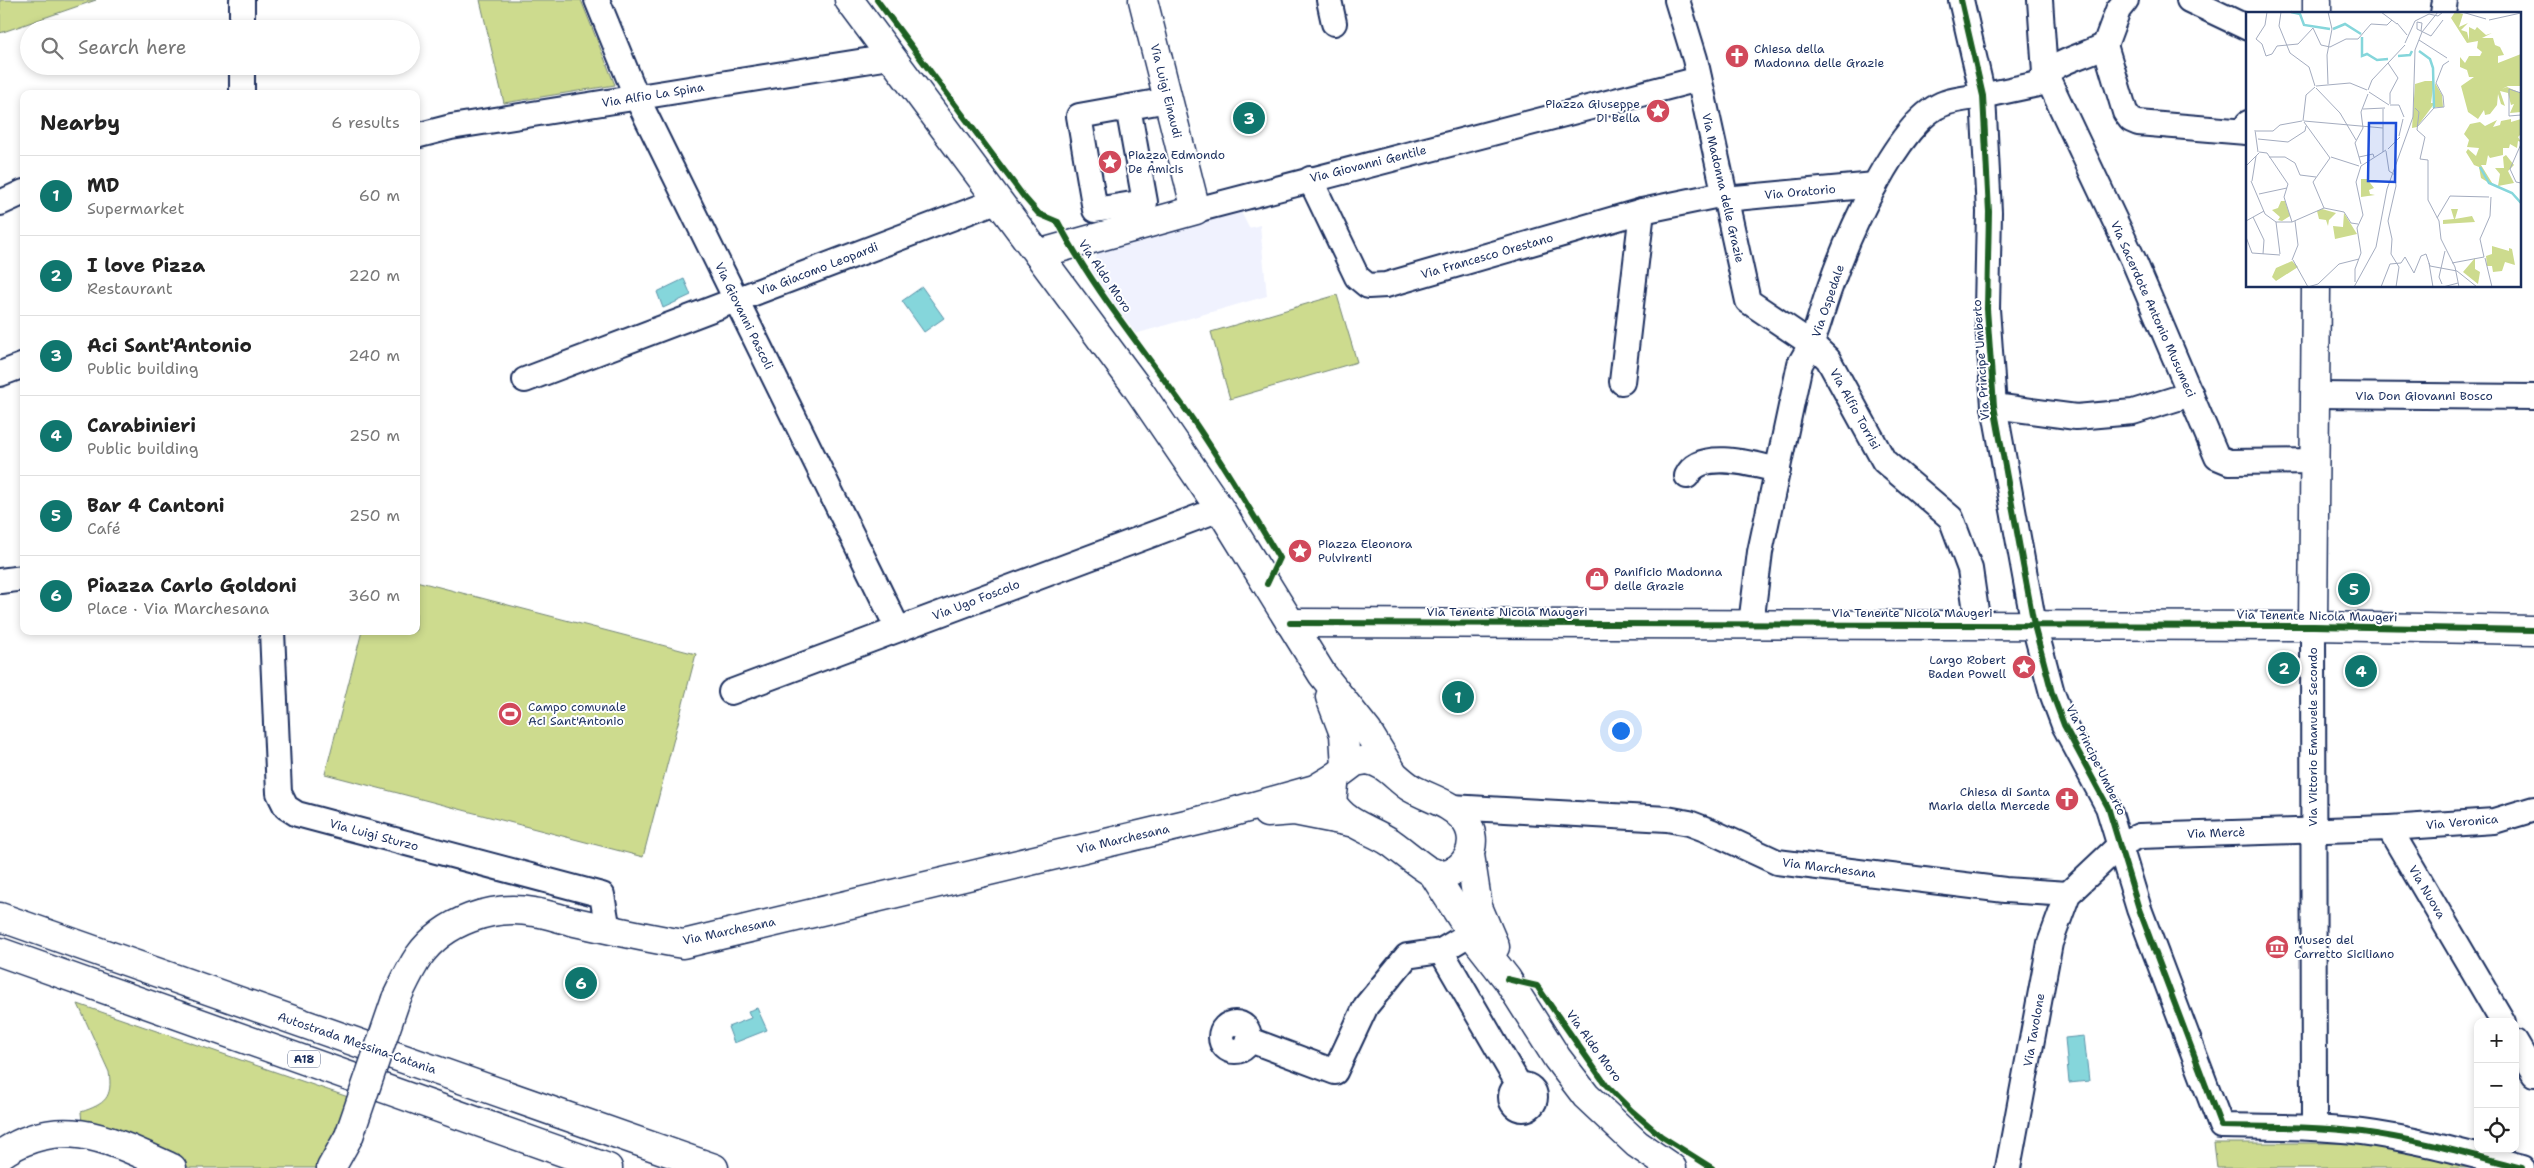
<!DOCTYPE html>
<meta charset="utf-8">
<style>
:root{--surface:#fff;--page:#f6f6f6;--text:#222;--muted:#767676;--line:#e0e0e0;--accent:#0f766e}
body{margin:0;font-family:"Shantell Sans",sans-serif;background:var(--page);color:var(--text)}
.controls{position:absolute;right:15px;bottom:15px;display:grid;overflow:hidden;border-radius:10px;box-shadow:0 2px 8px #0003}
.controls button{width:45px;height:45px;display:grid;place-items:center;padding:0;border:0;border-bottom:1px solid var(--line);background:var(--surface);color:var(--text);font:25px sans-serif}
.you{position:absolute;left:1620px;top:730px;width:18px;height:18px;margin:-12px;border:4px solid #fff;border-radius:50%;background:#1a73e8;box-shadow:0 0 0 8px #1a73e833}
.badge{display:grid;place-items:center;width:32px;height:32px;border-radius:50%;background:var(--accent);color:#fff;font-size:16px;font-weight:700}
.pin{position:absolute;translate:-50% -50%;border:2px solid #fff;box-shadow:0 1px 5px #0006}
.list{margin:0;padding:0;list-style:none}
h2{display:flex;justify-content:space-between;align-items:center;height:65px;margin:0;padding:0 20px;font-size:21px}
h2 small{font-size:16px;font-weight:400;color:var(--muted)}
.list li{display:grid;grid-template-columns:32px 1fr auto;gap:15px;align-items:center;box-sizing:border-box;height:80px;padding:0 20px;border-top:1px solid var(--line)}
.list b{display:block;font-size:19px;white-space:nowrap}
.list p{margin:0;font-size:16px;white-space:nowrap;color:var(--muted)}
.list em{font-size:16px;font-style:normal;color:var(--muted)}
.icon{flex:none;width:28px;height:28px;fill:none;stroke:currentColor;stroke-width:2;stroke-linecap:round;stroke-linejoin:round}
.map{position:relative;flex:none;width:2534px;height:1168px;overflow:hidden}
.search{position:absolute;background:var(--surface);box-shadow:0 2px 8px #0003;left:20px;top:20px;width:400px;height:55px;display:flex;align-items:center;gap:12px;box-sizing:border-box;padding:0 18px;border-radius:28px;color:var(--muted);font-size:19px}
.panel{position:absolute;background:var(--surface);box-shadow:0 2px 8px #0003;left:20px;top:90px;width:400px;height:545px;border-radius:10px}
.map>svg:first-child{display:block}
.built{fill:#f0f2fe}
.green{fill:#cddb8e;stroke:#748576}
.water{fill:#85d6db;stroke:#5b93a9}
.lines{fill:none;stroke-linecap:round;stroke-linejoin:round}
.street-casing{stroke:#1b2f5e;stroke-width:28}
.secondary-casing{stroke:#1b2f5e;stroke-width:31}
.highway-casing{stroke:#1b2f5e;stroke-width:31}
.street{stroke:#fff;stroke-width:24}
.secondary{stroke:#fff;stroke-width:28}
.highway{stroke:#fff;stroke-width:28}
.secondary-bridge-casing{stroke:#1b2f5e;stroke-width:31;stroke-linecap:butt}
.secondary-bridge{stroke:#fff;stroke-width:28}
.cycleway-casing{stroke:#fff;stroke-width:9}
.cycleway{stroke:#1b5e20;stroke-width:6}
.labels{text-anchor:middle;stroke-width:4;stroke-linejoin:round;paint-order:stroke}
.shield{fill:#fff;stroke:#5f6d8e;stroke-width:1}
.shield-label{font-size:11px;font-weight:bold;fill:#1b2f5e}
.poi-label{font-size:12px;fill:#1b2f5e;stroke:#fff;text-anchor:start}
.street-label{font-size:12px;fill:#1b2f5e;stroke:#fff}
.inset-river{fill:none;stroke:#85d6db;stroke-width:2.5}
.inset-road{fill:none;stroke:#a4acbf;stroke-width:1}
.view{fill:#1d4ed8;fill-opacity:0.15;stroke:#1d4ed8;stroke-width:2.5}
.inset-edge{fill:none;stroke:#1b2f5e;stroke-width:2.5}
</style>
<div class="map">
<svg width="2534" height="1168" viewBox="0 0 2534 1168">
<rect width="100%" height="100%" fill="#fff"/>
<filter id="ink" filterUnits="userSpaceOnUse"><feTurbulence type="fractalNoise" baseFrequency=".02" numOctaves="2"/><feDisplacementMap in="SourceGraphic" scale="10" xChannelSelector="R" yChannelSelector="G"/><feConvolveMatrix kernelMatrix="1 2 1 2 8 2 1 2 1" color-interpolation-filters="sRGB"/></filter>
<g filter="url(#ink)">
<polygon class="built" points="1241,212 1249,228 1260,225 1267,296 1135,334 1092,274 1091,266 1098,253 1109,246"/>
<g class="green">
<polygon points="0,0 96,0 0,33"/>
<polygon points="480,0 581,0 615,85 504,103"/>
<polygon points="1337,295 1357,362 1230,399 1211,332"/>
<polygon points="416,581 696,654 643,857 325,774 362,631 416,631"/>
<path d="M78 1004 351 1098 332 1149 319 1168H190L109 1129 82 1123 81 1112C105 1104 113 1098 109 1072Z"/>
<polygon points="2214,1143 2356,1143 2485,1168 2217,1168"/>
</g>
<g class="water">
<polygon points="684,279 691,295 663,308 657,292"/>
<polygon points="922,287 944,318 924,332 902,301"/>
<polygon points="757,1008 767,1030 734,1043 728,1027 751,1018 748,1011"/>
<polygon points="2084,1036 2089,1081 2069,1083 2065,1038"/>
</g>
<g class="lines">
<g class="street-casing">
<g id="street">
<polyline points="242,0 242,29"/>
<polyline points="597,0 637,98 898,629"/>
<polyline points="1329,0 1334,23"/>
<polyline points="1677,0 1695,59 1748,301 1813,345 1828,359 1884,461 1951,518 1970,569 1978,625"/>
<path d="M1961 0 1983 96 1989 212 1987 309 1994 406 2034 625 2052 693 2064 725 2108 807 2139 909 2221 1126C2268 1127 2315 1126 2362 1132 2416 1139 2469 1154 2522 1168"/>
<polyline points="2040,0 2045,73 2133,259 2217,457 2229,462 2314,461"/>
<polyline points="2189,0 2248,28"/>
<polyline points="2443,14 2445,0"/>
<polyline points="2105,45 2125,112 2131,120 2138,123 2246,132 2248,123"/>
<polyline points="242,66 242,94"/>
<polyline points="1128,107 1145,202 1095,210 1079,116 1168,100"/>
<polyline points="416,136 451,127 890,57"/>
<polyline points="1310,179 1357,277 1368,286 1386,285 1642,211 1724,194"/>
<polyline points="1725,199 1875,185"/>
<polyline points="0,203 24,192"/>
<polyline points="1196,210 1699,79"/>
<polyline points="0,374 24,365"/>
<polyline points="525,380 999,200"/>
<polyline points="1622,382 1642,211"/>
<polyline points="2315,395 2534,397"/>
<polyline points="1994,406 2076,417 2133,412 2191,394"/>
<path d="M1687 476C1700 448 1756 465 1778 470"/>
<polyline points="0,581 24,578"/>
<path d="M1751 624 1760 552 1800 364C1817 337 1819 318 1829 290 1845 243 1897 119 1945 103 1956 99 1970 98 1982 96 2001 92 2020 88 2038 84 2053 60 2082 58 2105 45L2118 10 2126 0"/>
<polyline points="2313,626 2314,1128"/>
<polyline points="272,631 279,793 286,807 297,814 602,895 608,930"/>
<polyline points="731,692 1220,509"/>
<polyline points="1451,807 1667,819 1689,823 1710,831 1777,862 2005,890 2068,894"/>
<polyline points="2389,828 2494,821 2534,809"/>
<polyline points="1441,951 1519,1085"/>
<circle cx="1235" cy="1037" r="14"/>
<polyline points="1250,1040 1335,1072 1366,1006 1407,956 1441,951 1471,933"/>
<polyline points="2515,1042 2534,1074"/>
<circle cx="1523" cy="1097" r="12"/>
<polyline points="2008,1168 2050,943 2068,894 2121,844 2139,836 2389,828 2503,1022"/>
</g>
</g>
<g class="secondary-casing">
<g id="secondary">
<polyline points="849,0 1136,386 1220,509 1322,674 1368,732 1392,771"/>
<polyline points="2317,14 2317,0"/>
<polyline points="1038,254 1196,210 1143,0"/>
<polyline points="1290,623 2313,626 2534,630"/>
<polyline points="2313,626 2316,286"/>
<polyline points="1330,697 1344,734 1346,767"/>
<path d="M1367 760C1387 763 1395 778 1411 788 1428 798 1450 803 1463 818 1484 841 1465 880 1433 873 1426 871 1399 848 1390 842 1368 828 1346 825 1332 802L1335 777 1355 762Z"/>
<polyline points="1267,813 1294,811 1350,822"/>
<polyline points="1470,855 1478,907 1495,947"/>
<polyline points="1432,872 1471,933 1507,979 1557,1058 1586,1096 1637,1144 1672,1168"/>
<path d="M396 999C403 985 410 969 419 956 444 921 493 904 534 912 548 914 561 919 575 922 611 930 647 938 683 944L1215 817 1315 789 1335 777"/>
<path d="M0 1155C60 1112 113 1141 172 1168"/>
<polyline points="331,1168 349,1136"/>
</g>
</g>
<g class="highway-casing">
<g id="highway">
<polyline points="0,917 714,1168"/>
<polyline points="0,952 608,1168"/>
</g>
</g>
<use href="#street" class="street"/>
<use href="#secondary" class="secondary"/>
<use href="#highway" class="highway"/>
<g class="secondary-bridge-casing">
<polyline id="secondary-bridge" points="349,1136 396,999"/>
</g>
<use href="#secondary-bridge" class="secondary-bridge"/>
<g class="cycleway-casing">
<g id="cycleway">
<path d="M877 0 1024 197 1039 214 1058 222C1096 295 1151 358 1197 426 1226 469 1253 514 1279 558L1267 584"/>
<path d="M1961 0 1983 96 1989 212 1987 309 1994 406 2034 625 2052 693 2064 725 2108 807 2139 909 2221 1126C2268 1127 2315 1126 2362 1132 2416 1139 2469 1154 2522 1168"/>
<polyline points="1290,623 2313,626 2534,630"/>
<polyline points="1507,979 1537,986 1606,1085 1632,1111 1661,1136 1712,1168"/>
</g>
</g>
<use href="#cycleway" class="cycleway"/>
</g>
</g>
<defs>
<g id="church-disc" transform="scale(1.25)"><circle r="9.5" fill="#d1495b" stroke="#fff"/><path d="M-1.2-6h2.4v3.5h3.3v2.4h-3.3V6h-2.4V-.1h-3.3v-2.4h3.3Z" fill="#fff"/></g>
<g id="sight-disc" transform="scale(1.25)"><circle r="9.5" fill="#d1495b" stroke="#fff"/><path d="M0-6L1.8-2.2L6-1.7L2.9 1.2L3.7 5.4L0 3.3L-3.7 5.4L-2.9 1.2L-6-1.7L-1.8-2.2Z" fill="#fff"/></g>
<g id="shop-disc" transform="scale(1.25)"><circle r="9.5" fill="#d1495b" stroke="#fff"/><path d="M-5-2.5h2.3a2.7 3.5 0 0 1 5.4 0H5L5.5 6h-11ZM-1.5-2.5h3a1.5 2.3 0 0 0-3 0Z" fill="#fff"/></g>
<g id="stadium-disc" transform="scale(1.25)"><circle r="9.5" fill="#d1495b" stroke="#fff"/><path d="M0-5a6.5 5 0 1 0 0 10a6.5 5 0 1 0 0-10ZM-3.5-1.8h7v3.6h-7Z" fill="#fff"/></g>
<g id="museum-disc" transform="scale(1.25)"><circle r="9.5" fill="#d1495b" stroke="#fff"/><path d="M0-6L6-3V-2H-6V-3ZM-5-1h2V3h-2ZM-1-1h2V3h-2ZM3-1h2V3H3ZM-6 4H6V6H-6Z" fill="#fff"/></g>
</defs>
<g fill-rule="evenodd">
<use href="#church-disc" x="1737" y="56"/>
<use href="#sight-disc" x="1658" y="111"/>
<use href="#sight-disc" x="1110" y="162"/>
<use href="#sight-disc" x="1300" y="551"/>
<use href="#shop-disc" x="1597" y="579"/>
<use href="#sight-disc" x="2024" y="667"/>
<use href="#stadium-disc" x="510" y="714"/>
<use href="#church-disc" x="2067" y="799"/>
<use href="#museum-disc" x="2277" y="947"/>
</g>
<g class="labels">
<rect class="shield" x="288" y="1050.5" width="32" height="17" rx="4"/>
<g class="shield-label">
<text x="304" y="1063">A18</text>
</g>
<g class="poi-label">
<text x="1754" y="53">Chiesa della<tspan x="1754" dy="14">Madonna delle Grazie</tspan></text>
<text x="1640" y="108" text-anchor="end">Piazza Giuseppe<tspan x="1640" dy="14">Di Bella</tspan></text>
<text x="1128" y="159">Piazza Edmondo<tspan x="1128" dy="14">De Amicis</tspan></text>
<text x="1318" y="548">Piazza Eleonora<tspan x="1318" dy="14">Pulvirenti</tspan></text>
<text x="1614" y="576">Panificio Madonna<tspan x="1614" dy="14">delle Grazie</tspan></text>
<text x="2006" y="664" text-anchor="end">Largo Robert<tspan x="2006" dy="14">Baden Powell</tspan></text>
<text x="528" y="711">Campo comunale<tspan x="528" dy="14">Aci Sant'Antonio</tspan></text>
<text x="2050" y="796" text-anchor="end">Chiesa di Santa<tspan x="2050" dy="14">Maria della Mercede</tspan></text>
<text x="2294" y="944">Museo del<tspan x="2294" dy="14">Carretto Siciliano</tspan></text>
</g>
<g class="street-label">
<text transform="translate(1166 91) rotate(76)" y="4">Via Luigi Einaudi</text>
<text transform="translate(653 95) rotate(-9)" y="4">Via Alfio La Spina</text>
<text transform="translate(1368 164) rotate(-14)" y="4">Via Giovanni Gentile</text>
<text transform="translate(1723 188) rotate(77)" y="4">Via Madonna delle Grazie</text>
<text transform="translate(1800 192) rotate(-5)" y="4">Via Oratorio</text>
<text transform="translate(1487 256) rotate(-16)" y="4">Via Francesco Orestano</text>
<text transform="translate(818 269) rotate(-21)" y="4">Via Giacomo Leopardi</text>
<text transform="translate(1105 276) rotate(56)" y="4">Via Aldo Moro</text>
<text transform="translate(1828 301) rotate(-71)" y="4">Via Ospedale</text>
<text transform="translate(2153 309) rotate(66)" y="4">Via Sacerdote Antonio Musumeci</text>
<text transform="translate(744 316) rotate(64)" y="4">Via Giovanni Pascoli</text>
<text transform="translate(1981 360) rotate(-94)" y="4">Via Principe Umberto</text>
<text x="2424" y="400">Via Don Giovanni Bosco</text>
<text transform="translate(1855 409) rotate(61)" y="4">Via Alfio Torrisi</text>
<text transform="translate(976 600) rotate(-21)" y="4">Via Ugo Foscolo</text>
<text x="1507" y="616">Via Tenente Nicola Maugeri</text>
<text x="1912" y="617">Via Tenente Nicola Maugeri</text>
<text transform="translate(2317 616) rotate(1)" y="4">Via Tenente Nicola Maugeri</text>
<text transform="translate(2313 737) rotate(-90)" y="4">Via Vittorio Emanuele Secondo</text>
<text transform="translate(2096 760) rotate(64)" y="4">Via Principe Umberto</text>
<text transform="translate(2462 822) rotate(-5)" y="4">Via Veronica</text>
<text transform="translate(2216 833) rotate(-2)" y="4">Via Mercè</text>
<text transform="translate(374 835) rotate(15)" y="4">Via Luigi Sturzo</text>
<text transform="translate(1123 839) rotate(-13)" y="4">Via Marchesana</text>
<text transform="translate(1829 868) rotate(7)" y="4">Via Marchesana</text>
<text transform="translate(2427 892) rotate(59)" y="4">Via Nuova</text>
<text transform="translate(729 931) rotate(-12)" y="4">Via Marchesana</text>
<text transform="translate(2034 1030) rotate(-80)" y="4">Via Tavolone</text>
<text transform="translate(357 1043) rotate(19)" y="4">Autostrada Messina-Catania</text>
<text transform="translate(1594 1046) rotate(54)" y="4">Via Aldo Moro</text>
</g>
</g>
<g transform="translate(2246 12)">
<rect width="275" height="275" fill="#fff"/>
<path d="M209 0 217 2 213 15 222 11 215 18 221 20 223 28V15L229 18 231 15 240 23 246 21 236 26H247L249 33 254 35 258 43 252 44V51L275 42V74H262L256 77 261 75 275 81V100L264 101 268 92 265 93 262 81 254 79 259 94 255 92 252 82 251 93 244 102 239 103 238 98 232 107 222 100 215 74 228 65H223L221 58 214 55V45L219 51 223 44H234L236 40 231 36 232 29 221 31 205 6ZM179 69H188L185 91H188L189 71 196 83 197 95H189L188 92 171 115 166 116 169 72ZM265 107V110L275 107V122L272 125 275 130 272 129 271 136 264 132 263 136H257V143L244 146 242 143 240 153H235L248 174 235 166 233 155 228 153 220 140 222 137 230 144 233 136 221 135 223 128 218 122 224 112 234 110 239 114 251 108 247 115 254 113 255 109ZM260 143 268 153 262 159 268 171 252 174 254 162 249 156H258L257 145ZM115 167H121L128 176 123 178 124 182 129 183 115 185ZM35 189H39L44 204 36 209 32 208 34 205 26 198 32 196ZM76 197 90 201 83 208 82 214 80 208 73 207 71 199ZM205 197H212L209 207 226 204 229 210 197 212V208L208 207ZM98 201 111 222 89 227 87 214 97 215ZM246 234 263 239V236L266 237 269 253 259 250 256 259 247 260 246 254H241L240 244 246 242ZM229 246V257L234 260 232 272 217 260ZM46 249 52 255 30 269 26 265 30 256Z" fill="#cddb8e"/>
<path class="inset-river" d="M45 0 54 2 58 13 84 17M87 17 99 12 115 22M116 25V44L121 42 131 48 142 47M173 39 184 47 187 56 188 96M152 44 164 43 166 39M234 155 243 171 266 181 275 191"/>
<path class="inset-road" d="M21 0 19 13 10 27 16 32 20 44 26 42 31 34 52 32 67 16 75 33 84 35 100 27H112L125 12 141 13 146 8M35 0 33 14 44 41 63 55 69 74M82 0 86 17 81 43 82 72M135 0 151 12M216 0 240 7M243 8 275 1M151 11 161 23M175 19 176 11 171 10V17L185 24 197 8M173 28 201 46M159 31 169 9 183 2 192 4 197 0M142 51 152 66 144 81V92M70 74 104 71 121 78M70 76 94 101 110 128M122 78 126 68 159 33M123 80 143 93M275 81 263 77V104L275 103M144 93H153L158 105M169 96 173 100 171 118 179 125 174 147 182 148V188L193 209 195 227 209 255 213 275M117 97 139 96M57 109 60 83 69 75M58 109 137 116M58 110 84 146M171 115 188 96 198 95 197 84 190 71 197 53 203 49M9 118 12 140M10 119H27M27 119 34 113 56 109M153 124 157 107M12 127 42 130 59 119 60 114M275 132 264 157 270 170 275 171M142 137 154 125M140 139 143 159 149 163 150 174 142 209 146 227 145 242 153 255 150 275M13 140 21 141 42 172 38 185 46 210 78 196 67 170 84 146M137 140V97M23 145H39L49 151 54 163 70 165M85 145 113 154M113 145 127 142 128 145M115 152 109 131 117 116 115 100 122 82M0 154 13 141M115 154 140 138M5 169 19 202 30 210H46M6 169 10 144M13 182 41 176M78 196 98 200 105 211 112 212M7 205 18 228 17 242M191 206 204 184 243 185M0 209 18 199M30 210 34 242M0 225 6 241 34 243M238 245 234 227 244 204 245 185M239 246 246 275M46 248 52 233 49 209M47 248 62 275M183 251 187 275M206 251 238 245M109 270V257L115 241 111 216 117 203 110 170 115 154M196 272 193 265 199 239M62 275 72 272 93 252 113 247M108 275 130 235 141 177 167 105 169 38 176 20 192 0M135 275 144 252 155 251 159 245 168 261 175 244 180 242 184 254 211 259 231 275M197 275 212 271"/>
<path class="view" d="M123 111H150L149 170 122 169Z"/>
<rect width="275" height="275" class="inset-edge"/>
</g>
</svg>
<div class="controls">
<button>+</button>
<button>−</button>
<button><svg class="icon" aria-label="locate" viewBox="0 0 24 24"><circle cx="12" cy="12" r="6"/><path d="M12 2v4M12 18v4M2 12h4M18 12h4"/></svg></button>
</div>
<div class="you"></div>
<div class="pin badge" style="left:1458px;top:697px">1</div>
<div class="pin badge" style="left:2284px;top:668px">2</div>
<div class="pin badge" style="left:1249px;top:118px">3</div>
<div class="pin badge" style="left:2361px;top:671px">4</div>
<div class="pin badge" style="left:2354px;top:589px">5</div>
<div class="pin badge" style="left:581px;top:983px">6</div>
<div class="search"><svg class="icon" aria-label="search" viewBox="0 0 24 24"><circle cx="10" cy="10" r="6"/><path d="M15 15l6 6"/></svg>Search here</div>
<section class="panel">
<h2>Nearby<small>6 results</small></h2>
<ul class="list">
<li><span class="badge">1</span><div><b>MD</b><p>Supermarket</p></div><em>60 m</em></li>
<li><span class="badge">2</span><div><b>I love Pizza</b><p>Restaurant</p></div><em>220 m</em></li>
<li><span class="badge">3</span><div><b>Aci Sant'Antonio</b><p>Public building</p></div><em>240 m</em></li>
<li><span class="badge">4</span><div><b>Carabinieri</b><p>Public building</p></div><em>250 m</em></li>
<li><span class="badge">5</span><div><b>Bar 4 Cantoni</b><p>Café</p></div><em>250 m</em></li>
<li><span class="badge">6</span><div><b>Piazza Carlo Goldoni</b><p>Place · Via Marchesana</p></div><em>360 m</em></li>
</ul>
</section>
</div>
